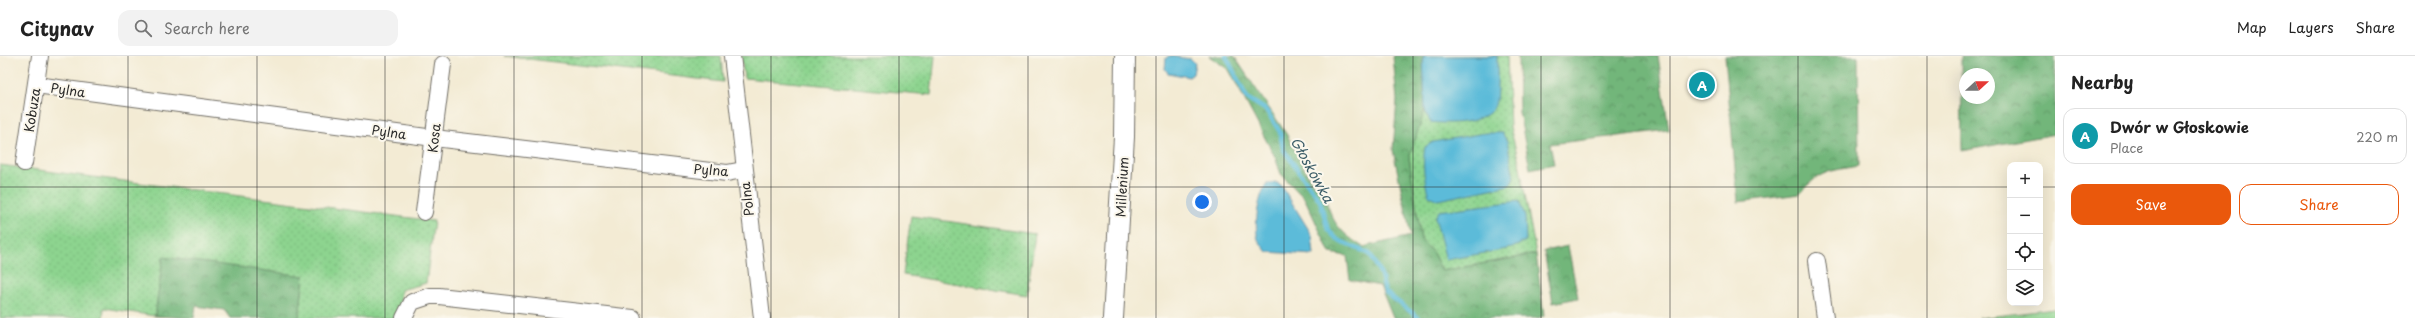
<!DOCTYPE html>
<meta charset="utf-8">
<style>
:root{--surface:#fff;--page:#f2f2f2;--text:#222;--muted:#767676;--line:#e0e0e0;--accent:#ea580c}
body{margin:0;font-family:"Playpen Sans",sans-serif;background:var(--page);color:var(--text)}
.controls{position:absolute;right:12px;bottom:12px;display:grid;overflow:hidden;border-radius:8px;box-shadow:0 4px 16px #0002}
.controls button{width:36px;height:36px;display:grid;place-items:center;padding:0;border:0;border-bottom:1px solid var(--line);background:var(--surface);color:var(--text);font:20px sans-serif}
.compass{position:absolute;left:1959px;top:12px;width:36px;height:36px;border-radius:50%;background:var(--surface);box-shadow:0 4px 16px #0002;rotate:69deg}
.you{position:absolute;left:1202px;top:146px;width:14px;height:14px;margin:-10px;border:3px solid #fff;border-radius:50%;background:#1a73e8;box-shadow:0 0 0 6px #1a73e833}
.badge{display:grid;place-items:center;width:26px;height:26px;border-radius:50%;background:var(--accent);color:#fff;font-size:13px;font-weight:700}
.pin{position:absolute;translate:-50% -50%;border:2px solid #fff;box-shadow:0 1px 4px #0006}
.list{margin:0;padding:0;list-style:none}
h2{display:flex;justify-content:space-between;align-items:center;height:52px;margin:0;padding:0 16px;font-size:17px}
h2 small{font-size:13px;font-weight:400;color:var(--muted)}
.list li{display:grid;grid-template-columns:26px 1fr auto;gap:12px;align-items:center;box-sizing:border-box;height:56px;margin:0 8px 8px;padding:0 8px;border:1px solid var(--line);border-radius:12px}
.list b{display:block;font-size:15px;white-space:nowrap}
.list p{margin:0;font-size:13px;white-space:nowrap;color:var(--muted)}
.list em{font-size:13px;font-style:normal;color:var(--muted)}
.actions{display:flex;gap:8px;padding:12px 16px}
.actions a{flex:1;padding:9px 0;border:1px solid var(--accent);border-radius:12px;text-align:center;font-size:14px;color:var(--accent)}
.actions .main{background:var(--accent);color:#fff}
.icon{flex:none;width:22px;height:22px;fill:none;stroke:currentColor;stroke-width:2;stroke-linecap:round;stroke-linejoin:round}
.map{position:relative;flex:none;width:2055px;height:262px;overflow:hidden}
header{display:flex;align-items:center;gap:24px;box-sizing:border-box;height:56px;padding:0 20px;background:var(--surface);border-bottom:1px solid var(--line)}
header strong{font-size:19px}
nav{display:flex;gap:22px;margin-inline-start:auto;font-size:14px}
.search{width:280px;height:36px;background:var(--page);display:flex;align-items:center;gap:10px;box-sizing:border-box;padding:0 14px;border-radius:12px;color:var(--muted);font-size:15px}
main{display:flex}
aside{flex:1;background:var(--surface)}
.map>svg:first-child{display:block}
.grass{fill:url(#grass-dots);stroke:#5c805d}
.forest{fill:url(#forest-crowns);stroke:#4e7052;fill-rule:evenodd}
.garden{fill:#8dd48f;stroke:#5c805d}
.water{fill:#5bbbd9;stroke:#437382}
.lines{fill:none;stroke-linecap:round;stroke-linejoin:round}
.stream{stroke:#5bbbd9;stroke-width:4.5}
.minor-casing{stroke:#716e66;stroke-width:18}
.tertiary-casing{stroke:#716e66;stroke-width:22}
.minor{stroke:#fff;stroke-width:16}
.tertiary{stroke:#fff;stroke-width:20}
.grid{fill:none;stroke:#2b2b2b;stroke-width:1;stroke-opacity:0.55}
.labels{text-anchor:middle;stroke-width:4;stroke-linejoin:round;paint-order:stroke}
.street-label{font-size:13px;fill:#2b2b2b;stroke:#fbf7ec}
.water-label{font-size:14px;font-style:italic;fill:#3c5d68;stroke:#fbf7ec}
</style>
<header>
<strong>Citynav</strong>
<div class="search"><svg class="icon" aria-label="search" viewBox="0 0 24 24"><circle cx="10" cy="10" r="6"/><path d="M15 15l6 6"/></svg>Search here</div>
<nav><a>Map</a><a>Layers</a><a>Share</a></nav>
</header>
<main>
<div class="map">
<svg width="2055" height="262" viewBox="0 0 2055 262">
<defs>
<pattern id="grass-dots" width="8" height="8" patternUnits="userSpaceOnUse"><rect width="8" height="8" fill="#8dd48f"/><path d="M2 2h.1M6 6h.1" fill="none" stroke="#7ab67c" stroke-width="1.8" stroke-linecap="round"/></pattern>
<pattern id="forest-crowns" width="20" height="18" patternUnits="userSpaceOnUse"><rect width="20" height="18" fill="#72b67a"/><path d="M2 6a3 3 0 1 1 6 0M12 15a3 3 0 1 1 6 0" fill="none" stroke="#5e9464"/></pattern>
</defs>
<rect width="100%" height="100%" fill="#fbf7ec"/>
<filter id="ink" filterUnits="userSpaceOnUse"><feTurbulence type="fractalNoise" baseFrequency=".025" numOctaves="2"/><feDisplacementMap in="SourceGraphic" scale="8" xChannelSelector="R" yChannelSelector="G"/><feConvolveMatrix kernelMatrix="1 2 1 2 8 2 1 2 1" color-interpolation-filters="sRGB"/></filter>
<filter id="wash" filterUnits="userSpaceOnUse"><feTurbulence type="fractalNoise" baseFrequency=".012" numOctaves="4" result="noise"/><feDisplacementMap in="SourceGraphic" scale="16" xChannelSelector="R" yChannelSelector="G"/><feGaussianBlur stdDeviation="0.9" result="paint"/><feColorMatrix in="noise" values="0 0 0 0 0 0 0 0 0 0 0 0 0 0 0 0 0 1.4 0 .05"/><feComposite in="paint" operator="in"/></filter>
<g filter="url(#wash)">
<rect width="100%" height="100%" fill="#f3ebd4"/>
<g class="grass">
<polygon points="504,0 721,0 723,26"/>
<polygon points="741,0 935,0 931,39 744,22"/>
<polygon points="1423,0 1507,0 1510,71 1519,106 1536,198 1442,215 1433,197 1421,184 1409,102 1413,85"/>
<polygon points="0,109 434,165 426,227 401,234 400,253 396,262 299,262 304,220 163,202 155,260 104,252 103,262 0,262"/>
<polygon points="911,160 1035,178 1027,239 903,219"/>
</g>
<g class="forest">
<path d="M1209 0H1234L1287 79 1312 127 1322 133C1333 165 1334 172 1363 191L1411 180 1393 94 1397 44 1393 0H1423L1425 54 1409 102 1421 184 1433 197 1442 215 1536 198 1544 260 1537 262H1393L1380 230 1350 224 1347 200 1330 197 1305 143 1281 118 1275 101 1229 14Z"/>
<polygon points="1518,0 1658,0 1669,74 1550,88 1554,108 1530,113 1519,56"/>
<path d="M1725 0H1858L1859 110C1831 115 1819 114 1800 138L1738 146Z"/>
<path d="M1961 0H2055V78L1962 95ZM1965 18H1989V42H1965Z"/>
<polygon points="1568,190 1578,242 1553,247 1544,195"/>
<polygon points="163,201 304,220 299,262 230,262 224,254 196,250 194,262 155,260"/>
</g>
<polygon class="garden" points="2055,253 2055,262 1978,262"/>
<g class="water">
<polygon points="1169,0 1191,3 1195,7 1193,18 1189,21 1168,17 1165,13 1166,2"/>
<path d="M1423 0H1497C1497 11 1498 40 1495 49 1487 69 1446 68 1430 66L1425 54Z"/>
<path d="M1485 77H1502L1507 85 1514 121 1510 129 1438 144 1429 140C1424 125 1422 107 1425 91L1433 86Z"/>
<path d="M1275 126 1281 129 1312 179 1314 199 1267 196C1265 193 1261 189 1259 186 1253 173 1258 139 1267 128Z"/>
<polygon points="1519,145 1525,161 1526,185 1512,192 1446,204 1435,161 1439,155"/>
</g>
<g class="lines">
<polyline class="stream" points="1226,0 1247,42 1266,54 1280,76 1283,93 1320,145 1328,174 1338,184 1370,198 1381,219 1385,236 1419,262"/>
</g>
</g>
<g filter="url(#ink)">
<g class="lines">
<g class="minor-casing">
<g id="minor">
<polyline points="732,0 762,262"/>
<polyline points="36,29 434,82 727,117 743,114"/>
<polyline points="24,107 40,0"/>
<polyline points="424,156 443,8"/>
<polyline points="1817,205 1825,262"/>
<polyline points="404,262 412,246 430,240 439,240 633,262"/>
</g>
</g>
<g class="tertiary-casing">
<polyline id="tertiary" points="1113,262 1124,81 1125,0"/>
</g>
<use href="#minor" class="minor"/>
<use href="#tertiary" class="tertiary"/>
</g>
</g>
<path class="grid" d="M128 0V262M257 0V262M385 0V262M514 0V262M642 0V262M771 0V262M899 0V262M1028 0V262M1156 0V262M1284 0V262M1413 0V262M1541 0V262M1670 0V262M1798 0V262M1927 0V262M0 131H2010M2040 131H2055"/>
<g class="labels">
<g class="street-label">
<text transform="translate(68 34) rotate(8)" y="5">Pylna</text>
<text transform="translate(32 54) rotate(-81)" y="5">Kobuza</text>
<text transform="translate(389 76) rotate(8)" y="5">Pylna</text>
<text transform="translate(434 82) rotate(-83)" y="5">Kosa</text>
<text transform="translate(711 114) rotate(4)" y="5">Pylna</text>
<text transform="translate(1122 131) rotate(-87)" y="5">Millenium</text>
<text transform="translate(747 143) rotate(-97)" y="5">Polna</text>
</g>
<g class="water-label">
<text transform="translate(1312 114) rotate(61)" y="5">Głoskówka</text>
</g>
</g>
</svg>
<div class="controls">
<button>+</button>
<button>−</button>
<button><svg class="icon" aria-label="locate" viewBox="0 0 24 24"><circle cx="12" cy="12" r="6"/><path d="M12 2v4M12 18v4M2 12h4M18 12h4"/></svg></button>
<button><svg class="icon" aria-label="layers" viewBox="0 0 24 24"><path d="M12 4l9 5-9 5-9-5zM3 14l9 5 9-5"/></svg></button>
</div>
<svg class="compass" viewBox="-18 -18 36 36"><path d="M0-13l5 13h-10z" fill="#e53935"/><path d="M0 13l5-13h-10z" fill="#767676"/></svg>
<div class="you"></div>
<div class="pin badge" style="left:1702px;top:29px;background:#0f9aa8">A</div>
</div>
<aside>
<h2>Nearby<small></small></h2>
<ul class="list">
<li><span class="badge" style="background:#0f9aa8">A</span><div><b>Dwór w Głoskowie</b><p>Place</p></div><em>220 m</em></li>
</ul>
<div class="actions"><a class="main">Save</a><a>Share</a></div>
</aside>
</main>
